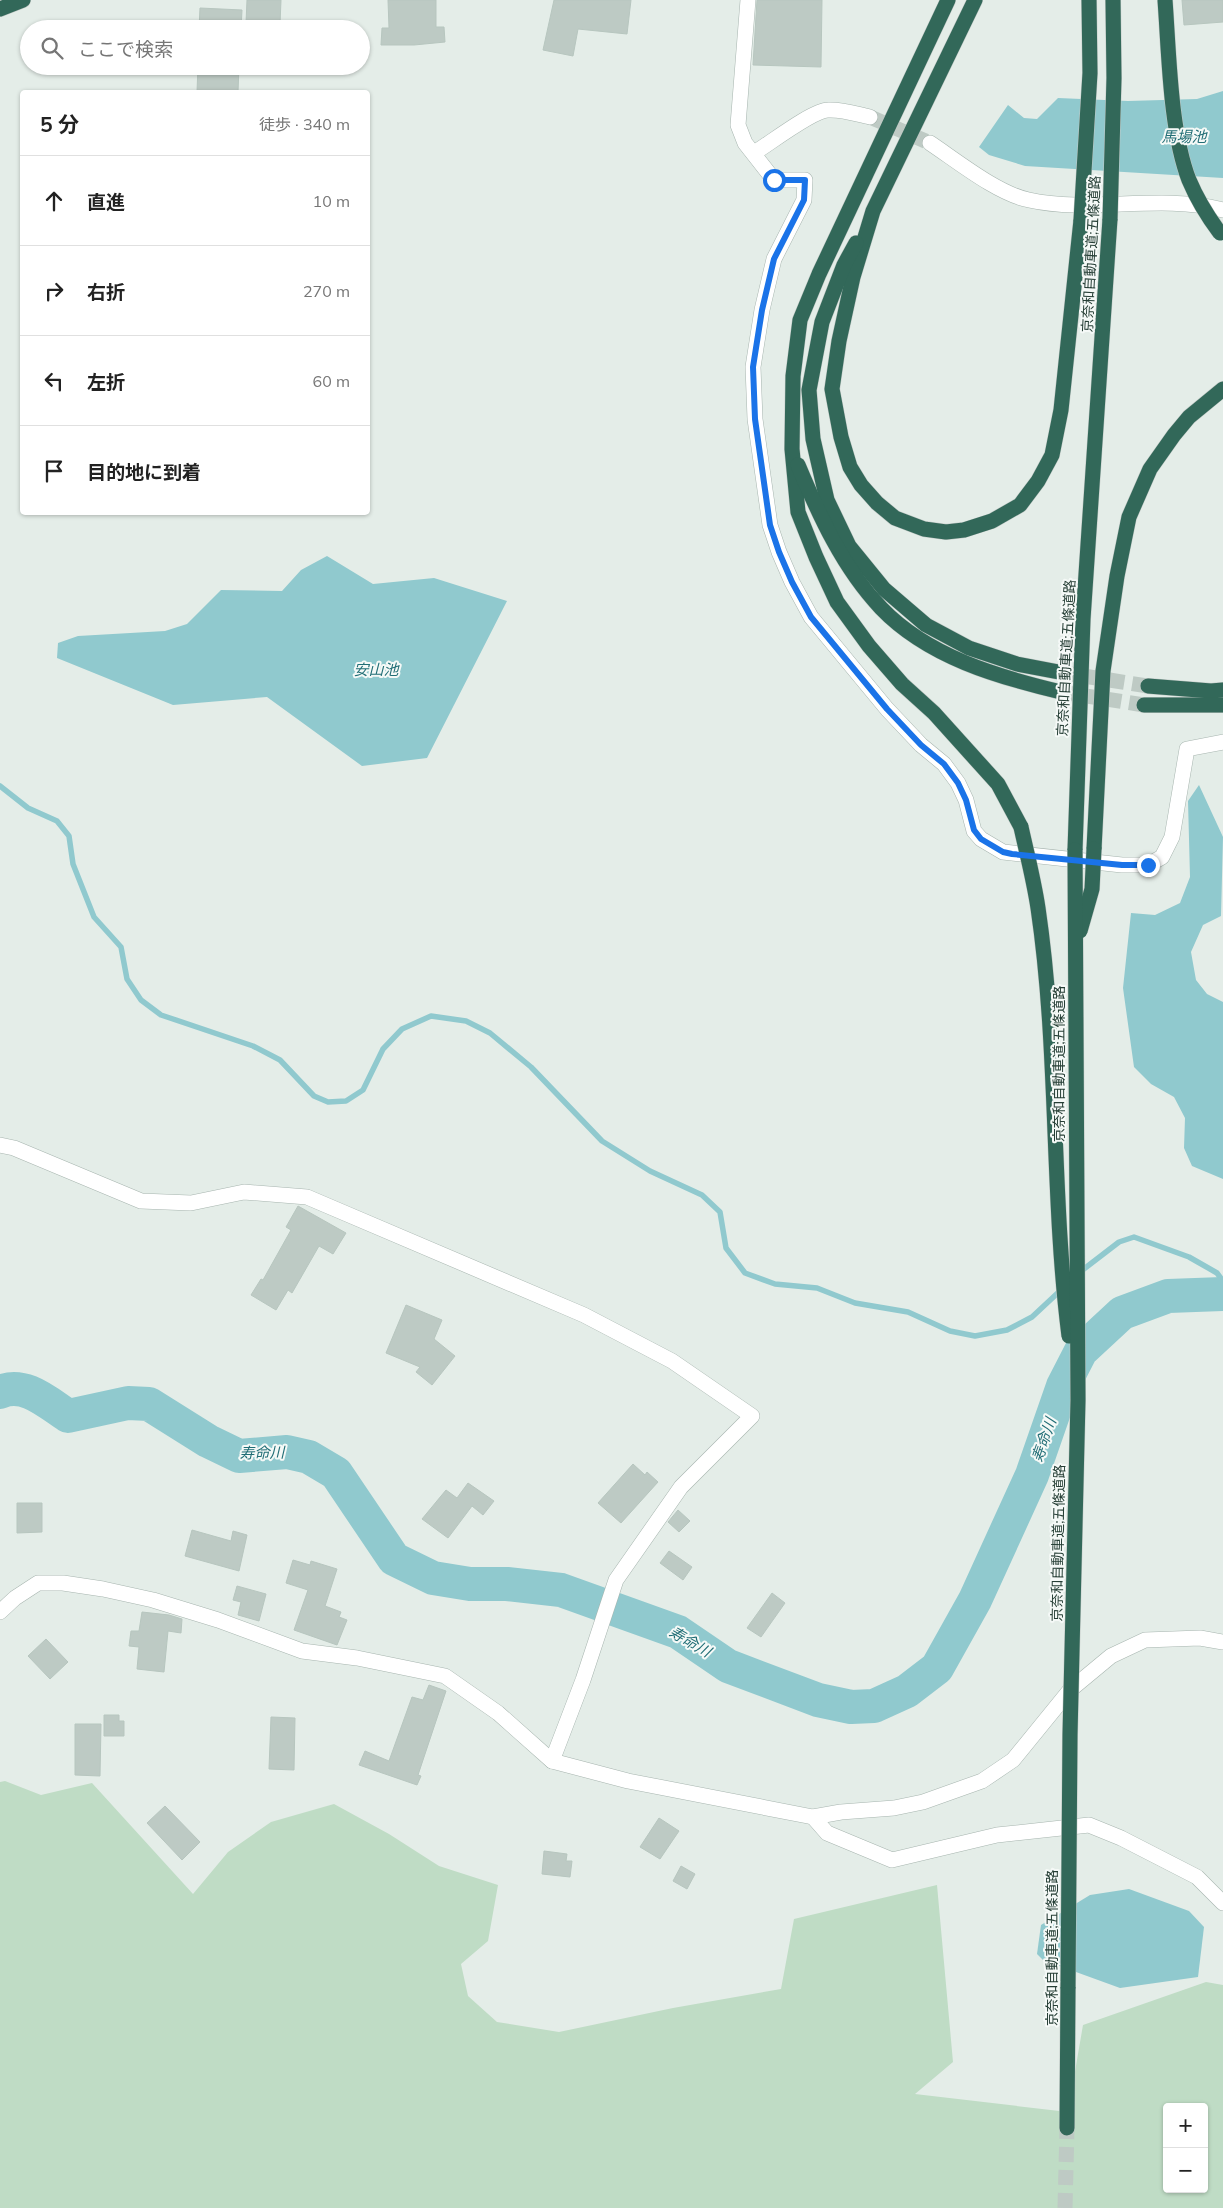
<!DOCTYPE html>
<html lang="ja">
<meta charset="utf-8">
<style>
:root{--surface:#fff;--page:#f2f2f2;--text:#222;--muted:#767676;--line:#e0e0e0}
body{margin:0;font-family:Mulish,"Noto Sans JP",sans-serif;background:var(--page);color:var(--text)}
.controls{position:absolute;right:15px;bottom:15px;display:grid;overflow:hidden;border-radius:5px;box-shadow:0 1px 4px #0004}
.controls button{width:45px;height:45px;display:grid;place-items:center;padding:0;border:0;border-bottom:1px solid var(--line);background:var(--surface);color:var(--text);font:25px sans-serif}
.stop{position:absolute;width:15px;height:15px;margin:-11px;border:4px solid #1a73e8;border-radius:50%;background:#fff}
.stop.end{background:#1a73e8;border-color:#fff;box-shadow:0 1px 5px #0008}
.list{margin:0;padding:0;list-style:none}
h2{display:flex;justify-content:space-between;align-items:center;height:65px;margin:0;padding:0 20px;font-size:21px}
h2 small{font-size:16px;font-weight:400;color:var(--muted)}
.list li{display:grid;grid-template-columns:32px 1fr auto;gap:15px;align-items:center;box-sizing:border-box;height:90px;padding:0 20px;border-top:1px solid var(--line)}
.list b{display:block;font-size:19px;white-space:nowrap}
.list em{font-size:16px;font-style:normal;color:var(--muted)}
.icon{flex:none;width:28px;height:28px;fill:none;stroke:currentColor;stroke-width:2;stroke-linecap:round;stroke-linejoin:round}
.map{position:relative;flex:none;width:1223px;height:2208px;overflow:hidden}
.search{position:absolute;background:var(--surface);box-shadow:0 1px 4px #0004;left:20px;top:20px;width:350px;height:55px;display:flex;align-items:center;gap:12px;box-sizing:border-box;padding:0 18px;border-radius:28px;color:var(--muted);font-size:19px}
.panel{position:absolute;background:var(--surface);box-shadow:0 1px 4px #0004;left:20px;top:90px;width:350px;height:425px;border-radius:5px}
.map>svg:first-child{display:block}
.green{fill:#bfdcc5;fill-rule:evenodd}
.water{fill:#90c9ce}
.lines{fill:none;stroke-linecap:round;stroke-linejoin:round}
.stream{stroke:#90c9ce;stroke-width:5.5}
.river{stroke:#90c9ce;stroke-width:34}
.building{fill:#bdcac4;stroke:#b7c6bf}
.minor-tunnel{stroke:#becac4;stroke-width:15;stroke-dasharray:15 8;stroke-linecap:butt}
.highway-tunnel{stroke:#becac4;stroke-width:15;stroke-dasharray:15 8;stroke-linecap:butt}
.minor-casing{stroke:#a7b5af;stroke-width:16}
.highway-casing{stroke:#c2c9c6;stroke-width:16}
.minor{stroke:#fff;stroke-width:15}
.highway{stroke:#326859;stroke-width:15}
.highway-bridge-casing{stroke:#c2c9c6;stroke-width:16;stroke-linecap:butt}
.highway-bridge{stroke:#326859;stroke-width:15}
.route{stroke:#1a73e8;stroke-width:6}
.labels{text-anchor:middle;stroke-width:4;stroke-linejoin:round;paint-order:stroke}
.street-label{font-size:14px;fill:#253e35;stroke:#f5f9f7}
.water-label{font-size:15px;font-style:italic;fill:#226e76;stroke:#f5f9f7}
</style>
<div class="map">
<svg width="1223" height="2208" viewBox="0 0 1223 2208">
<rect width="100%" height="100%" fill="#e4ede8"/>
<path class="green" d="M5 1781 41 1795 92 1783 193 1894 228 1852 271 1822 334 1804 389 1834 439 1866 498 1885 488 1941 461 1964 468 1996 497 2022 559 2032 673 2008 781 1989 794 1919 937 1885 953 2062 915 2094 1068 2112 1083 2025 1206 1982 1223 1985V2208H0V1782ZM1167 2107H1204V2189H1167Z"/>
<g class="water">
<polygon points="1223,91 1223,178 1025,166 989,155 979,147 1008,105 1024,118 1037,119 1058,98 1128,101 1197,99"/>
<polygon points="327,556 373,584 434,578 507,601 427,758 362,766 267,697 173,705 57,658 58,643 78,636 165,631 187,624 221,590 282,591 301,570"/>
<polygon points="1199,785 1223,837 1221,916 1203,925 1191,952 1196,980 1207,994 1223,1002 1223,1179 1192,1166 1184,1148 1185,1118 1174,1097 1151,1084 1134,1067 1123,988 1131,913 1155,915 1180,903 1190,877 1188,801"/>
<polygon points="1129,1889 1189,1911 1204,1927 1198,1977 1120,1988 1043,1960 1037,1954 1041,1925 1090,1895"/>
</g>
<g class="lines">
<g class="stream">
<polyline points="0,786 28,808 57,821 69,836 73,864 94,917 121,947 127,979 141,1000 161,1015 253,1046 280,1060 314,1096 328,1102 346,1101 363,1090 383,1049 402,1029 431,1016 466,1021 490,1033 531,1067 602,1141 650,1171 702,1195 720,1212 726,1248 745,1273 775,1284 817,1288 855,1303 908,1312 950,1331 975,1336 1007,1330 1032,1317 1062,1289"/>
<polyline points="1080,1272 1119,1242 1134,1237 1189,1257 1217,1273 1223,1281"/>
</g>
<path class="river" d="M0 1392C25 1381 48 1403 68 1416L128 1403 149 1404 208 1441 239 1456 287 1452 309 1457 336 1473 394 1559 433 1578 470 1584H507L561 1590 678 1632 728 1666 818 1700 851 1707 874 1706 907 1691 937 1668 975 1600 1032 1475 1063 1386 1081 1351 1122 1313 1168 1296 1223 1294"/>
</g>
<g class="building">
<polygon points="247,0 281,0 280,24 246,23"/>
<polygon points="388,0 436,0 436,27 444,27 445,42 414,45 381,45 382,28 389,28"/>
<polygon points="554,0 631,0 627,34 578,29 573,56 543,50"/>
<polygon points="757,0 822,0 821,67 753,65"/>
<polygon points="1182,0 1223,0 1223,22 1184,25"/>
<polygon points="200,8 242,10 241,29 199,29"/>
<polygon points="198,66 239,66 238,92 197,92"/>
<polygon points="298,1206 346,1233 333,1254 319,1246 292,1293 288,1290 276,1310 251,1295 261,1279 263,1280 291,1230 286,1227"/>
<polygon points="406,1305 442,1320 434,1339 455,1356 432,1385 416,1372 420,1367 386,1353"/>
<polygon points="633,1464 645,1475 647,1472 658,1482 621,1523 598,1503"/>
<polygon points="468,1483 494,1501 483,1515 472,1506 448,1538 422,1519 446,1490 457,1498"/>
<polygon points="17,1503 42,1503 42,1532 17,1533"/>
<polygon points="678,1510 690,1521 679,1532 668,1522"/>
<polygon points="192,1530 231,1541 233,1531 247,1535 239,1571 185,1556"/>
<polygon points="669,1551 692,1567 683,1580 660,1563"/>
<polygon points="293,1560 310,1565 311,1561 337,1569 325,1606 341,1612 339,1617 347,1620 337,1645 294,1630 308,1590 286,1583"/>
<polygon points="237,1586 266,1594 259,1621 238,1615 241,1602 233,1600"/>
<polygon points="772,1593 785,1603 761,1637 747,1628"/>
<polygon points="142,1612 169,1615 182,1619 181,1633 168,1631 164,1672 137,1669 139,1647 129,1646 131,1631 139,1631"/>
<polygon points="46,1639 68,1662 50,1679 28,1656"/>
<polygon points="429,1685 446,1691 418,1775 421,1776 417,1785 359,1765 365,1751 389,1761 412,1697 423,1700"/>
<polygon points="104,1715 119,1715 119,1721 124,1721 124,1736 104,1736"/>
<polygon points="271,1717 295,1718 294,1770 269,1769"/>
<polygon points="75,1724 101,1724 100,1776 75,1775"/>
<polygon points="165,1806 200,1842 182,1860 147,1823"/>
<polygon points="659,1818 679,1831 660,1859 640,1847"/>
<polygon points="544,1851 567,1854 566,1861 572,1861 570,1877 542,1874"/>
<polygon points="681,1866 695,1874 687,1889 673,1881"/>
</g>
<g class="lines">
<polyline class="minor-tunnel" points="870,117 930,143"/>
<g class="highway-tunnel">
<polyline points="1064,673 1148,686"/>
<polyline points="1061,692 1144,705"/>
<polyline points="1065,2208 1067,2128"/>
</g>
<g class="minor-casing">
<g id="minor">
<polyline points="748,0 738,125 745,143 774,180 805,180 804,200 774,259 762,310 753,367 755,419 770,525 779,552 792,582 811,617 887,709 921,745 944,764 958,783 966,800 974,831 981,839 1003,852 1122,865 1148,865 1162,857 1172,837 1187,749 1223,742"/>
<path d="M930 143C957 161 998 194 1029 200 1092 214 1159 193 1223 210"/>
<path d="M754 153C769 144 813 110 828 110 842 109 856 114 870 117"/>
<polyline points="0,1145 14,1148 141,1201 191,1203 244,1192 307,1197 584,1315 672,1361 752,1416 681,1487 616,1580 583,1680 552,1761"/>
<polyline points="0,1612 15,1598 38,1583 63,1583 103,1589 153,1600 218,1620 302,1651 357,1658 445,1676 498,1713 552,1761 628,1781 813,1817 841,1812 894,1808 923,1802 982,1781 1013,1760 1070,1690 1111,1656 1145,1640 1200,1638 1223,1642"/>
<polyline points="813,1817 827,1833 892,1860 997,1835 1089,1825 1121,1838 1197,1877 1223,1903"/>
</g>
</g>
<g class="highway-casing">
<g id="highway">
<polyline points="948,0 819,274 800,320 793,376 792,449 798,512 816,557 837,602 869,646 902,684 934,713 998,784 1021,827"/>
<polyline points="975,0 873,211 853,277 839,341 832,389 841,437 850,467 861,485 877,503 895,518 924,529 946,532 964,530 992,521 1020,505 1038,481 1052,455 1061,410 1081,220"/>
<polyline points="0,9 23,0"/>
<polyline points="856,243 844,265 822,322 809,390 813,439 827,500 849,546 884,589 926,625 969,648 1017,664 1064,673"/>
<path d="M798 465C819 515 843 568 881 608 928 657 998 677 1061 692"/>
<polyline points="1148,686 1211,691 1223,690"/>
<polyline points="1144,705 1223,705"/>
<polyline points="1094,849 1103,671 1117,576 1129,517 1150,469 1174,435 1189,417 1223,389"/>
<polyline points="1075,850 1083,619 1110,219"/>
<polyline points="1067,2128 1068,1987"/>
</g>
</g>
<use href="#minor" class="minor"/>
<use href="#highway" class="highway"/>
<g class="highway-bridge-casing">
<g id="highway-bridge">
<path d="M1165 0C1169 53 1170 131 1189 180 1197 199 1208 217 1220 233"/>
<polyline points="1110,219 1114,78 1113,0"/>
<polyline points="1081,220 1090,73 1089,0"/>
<path d="M1021 827C1027 854 1034 881 1038 908 1059 1050 1051 1195 1069 1336"/>
<polyline points="1080,931 1092,889 1094,849"/>
<polyline points="1068,1987 1070,1735 1078,1400 1075,850"/>
</g>
</g>
<use href="#highway-bridge" class="highway-bridge"/>
</g>
<g class="lines">
<polyline class="route" points="774,180 805,180 804,200 774,259 762,310 753,367 755,419 770,525 779,552 792,582 811,617 887,709 921,745 944,764 958,783 966,800 974,830 981,839 1003,852 1012,854 1122,865 1148,865"/>
</g>
<g class="labels">
<g class="street-label">
<text transform="translate(1091 254) rotate(-87)" y="5">京奈和自動車道;五條道路</text>
<text transform="translate(1066 658) rotate(-87)" y="5">京奈和自動車道;五條道路</text>
<text transform="translate(1059 1064) rotate(-90)" y="5">京奈和自動車道;五條道路</text>
<text transform="translate(1058 1543) rotate(-89)" y="5">京奈和自動車道;五條道路</text>
<text transform="translate(1052 1948) rotate(-90)" y="5">京奈和自動車道;五條道路</text>
</g>
<g class="water-label">
<text x="1184" y="142">馬場池</text>
<text x="376" y="675">安山池</text>
<text transform="translate(1044 1440) rotate(-71)" y="5">寿命川</text>
<text transform="translate(262 1453) rotate(-1)" y="5">寿命川</text>
<text transform="translate(690 1642) rotate(30)" y="5">寿命川</text>
</g>
</g>
</svg>
<div class="controls">
<button>+</button>
<button>−</button>
</div>
<div class="stop" style="left:774px;top:180px"></div>
<div class="stop end" style="left:1148px;top:865px"></div>
<div class="search"><svg class="icon" aria-label="search" viewBox="0 0 24 24"><circle cx="10" cy="10" r="6"/><path d="M15 15l6 6"/></svg>ここで検索</div>
<section class="panel">
<h2>5 分<small>徒歩 · 340 m</small></h2>
<ul class="list">
<li><svg class="icon" aria-label="ahead" viewBox="0 0 24 24"><path d="M12 20V5M6 11l6-6 6 6"/></svg><div><b>直進</b></div><em>10 m</em></li>
<li><svg class="icon" aria-label="right" viewBox="0 0 24 24"><path d="M7 20v-9h11M14 6l5 5-5 5"/></svg><div><b>右折</b></div><em>270 m</em></li>
<li><svg class="icon" aria-label="left" viewBox="0 0 24 24"><path d="M17 20v-9H6M10 6l-5 5 5 5"/></svg><div><b>左折</b></div><em>60 m</em></li>
<li><svg class="icon" aria-label="arrive" viewBox="0 0 24 24"><path d="M6 21V4h12l-3 4 3 4H6"/></svg><div><b>目的地に到着</b></div></li>
</ul>
</section>
</div>
